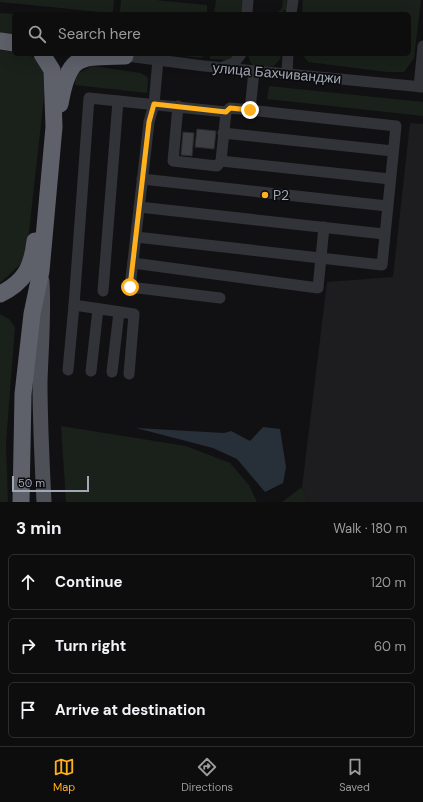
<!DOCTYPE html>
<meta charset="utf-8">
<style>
:root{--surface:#0d0d0e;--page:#161617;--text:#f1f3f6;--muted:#9a9c9e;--line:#2d2d2e;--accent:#ffb01d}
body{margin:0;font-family:"DM Sans",sans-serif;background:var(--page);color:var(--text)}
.scale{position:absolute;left:12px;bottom:10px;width:77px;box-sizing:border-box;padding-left:4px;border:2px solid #a1a8b5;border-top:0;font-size:11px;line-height:14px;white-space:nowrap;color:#a1a8b5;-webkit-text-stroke:3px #0c0c0e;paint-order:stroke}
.stop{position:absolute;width:12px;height:12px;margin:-9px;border:3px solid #ffb01d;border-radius:50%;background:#fff}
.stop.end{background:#ffb01d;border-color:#fff;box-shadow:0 1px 4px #0008}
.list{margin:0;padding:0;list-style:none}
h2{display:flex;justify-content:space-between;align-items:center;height:52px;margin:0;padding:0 16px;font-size:17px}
h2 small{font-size:13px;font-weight:400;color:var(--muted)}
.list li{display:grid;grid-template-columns:26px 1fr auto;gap:12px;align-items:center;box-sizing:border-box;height:56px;margin:0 8px 8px;padding:0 8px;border:1px solid var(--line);border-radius:6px}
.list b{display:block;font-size:15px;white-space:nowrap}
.list em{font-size:13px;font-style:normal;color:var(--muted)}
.icon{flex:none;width:22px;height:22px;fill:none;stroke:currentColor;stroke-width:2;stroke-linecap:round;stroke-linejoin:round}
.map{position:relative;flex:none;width:423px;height:502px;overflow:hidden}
.search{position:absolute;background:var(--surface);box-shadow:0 4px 16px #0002;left:12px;right:12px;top:12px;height:44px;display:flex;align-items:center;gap:10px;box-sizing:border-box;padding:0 14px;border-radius:6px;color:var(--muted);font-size:15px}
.sheet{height:244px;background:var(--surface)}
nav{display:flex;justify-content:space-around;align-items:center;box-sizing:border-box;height:56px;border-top:1px solid var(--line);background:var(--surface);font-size:11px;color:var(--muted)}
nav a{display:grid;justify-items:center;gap:2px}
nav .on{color:var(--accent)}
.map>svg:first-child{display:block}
.built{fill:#1d1d20}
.green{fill:#19211a}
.water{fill:#273038}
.building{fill:#3d3e43;stroke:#2b2b2f}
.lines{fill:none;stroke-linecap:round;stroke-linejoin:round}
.minor{stroke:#323338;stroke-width:11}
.major{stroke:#4e5058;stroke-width:15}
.highway{stroke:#5e616a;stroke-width:17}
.route{stroke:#ffb01d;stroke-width:5}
.poi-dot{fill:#ffb01d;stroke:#0c0c0e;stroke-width:1.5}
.labels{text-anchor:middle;stroke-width:3.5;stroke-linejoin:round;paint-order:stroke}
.street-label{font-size:14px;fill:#a1a8b5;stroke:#0c0c0e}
.poi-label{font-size:14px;fill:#a1a8b5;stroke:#0c0c0e;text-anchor:start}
</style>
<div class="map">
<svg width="423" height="502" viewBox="0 0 423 502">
<rect width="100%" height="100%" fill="#111113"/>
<polygon class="built" points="410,123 423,124 423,502 308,502 302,487 327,282 393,277"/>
<g class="green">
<polygon points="0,0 114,0 113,11 110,13 0,2"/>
<polygon points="121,0 155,0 207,5 207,14 122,14 120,12"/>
<polygon points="216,0 244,0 242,14 214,14"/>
<polygon points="283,0 287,0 286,10 284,10 283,14 276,14 282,8"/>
<polygon points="303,0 421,0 414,58 404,72 387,72 308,62 302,54 409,54 409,14 302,14"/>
<polygon points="0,13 14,14 14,36 0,34"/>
<path d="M0 50 14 52V54C34 54 42 59 46 79L26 259 0 283Z"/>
<polygon points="165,54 203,54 202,58"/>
<polygon points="210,54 235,54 230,60 210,59"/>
<polygon points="248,54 281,54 280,59 274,66 254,66 250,62"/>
<polygon points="92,66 141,73 148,78 147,93 75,85 75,75"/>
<polygon points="269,86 423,102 423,116 267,99"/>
<polygon points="0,314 9,319 15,327 6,443 8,502 0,502"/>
<polygon points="61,426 186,446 230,463 249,485 257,502 66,502"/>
<polygon points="302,487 308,502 282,502"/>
</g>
<polygon class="water" points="263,427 280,429 286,467 283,483 265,492 237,459 213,448 136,428 224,433 231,431 250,441"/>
<g class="building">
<polygon points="197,129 216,131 214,149 195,147"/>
<polygon points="183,132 194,133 192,156 181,155"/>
</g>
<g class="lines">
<g class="minor">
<polyline points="247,14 248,0"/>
<polyline points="291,14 293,0"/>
<polyline points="119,55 204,66 423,87"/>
<polyline points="158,60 154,104 149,122 130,287 220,298"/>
<polyline points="223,67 234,63 241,54"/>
<polyline points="287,73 288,54"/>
<polyline points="419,87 423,46"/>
<polyline points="178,106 173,161 217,166 221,161 226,112 230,108 250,110 254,71"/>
<polyline points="223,133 393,151"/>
<polyline points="221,161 390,179"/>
<polyline points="142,179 387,206"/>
<polyline points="139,207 384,234"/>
<polyline points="136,237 382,265 396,126 250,110"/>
<polyline points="133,263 318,288 324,227"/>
<polyline points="103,291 118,101"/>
<polyline points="68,370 74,305"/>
<polyline points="91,371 98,309"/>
<polyline points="112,372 119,312"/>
<polyline points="129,374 134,314 74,305 89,98 226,112"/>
</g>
<path class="major" d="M42 281C44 315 41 349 40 382 40 422 42 462 44 502"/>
<g class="highway">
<polyline points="0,41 14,43"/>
<path d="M60 104C69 53 79 57 125 56"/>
<path d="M0 294C25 282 32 267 35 241"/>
<polyline points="21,502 23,394 32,314 41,271 54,127 52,70 42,54"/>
</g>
</g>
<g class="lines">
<polyline class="route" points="130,287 149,122 154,104 226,112 230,108 250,110"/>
</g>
<circle class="poi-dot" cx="265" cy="195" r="4"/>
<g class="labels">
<g class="street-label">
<text transform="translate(277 73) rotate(5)" y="5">улица Бахчиванджи</text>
</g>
<g class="poi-label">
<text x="273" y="200">P2</text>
</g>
</g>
</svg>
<div class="scale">50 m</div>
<div class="stop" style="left:130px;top:287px"></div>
<div class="stop end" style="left:250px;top:110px"></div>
<div class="search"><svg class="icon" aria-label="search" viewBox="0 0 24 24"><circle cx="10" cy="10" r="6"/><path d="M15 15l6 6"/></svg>Search here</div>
</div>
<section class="sheet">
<h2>3 min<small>Walk · 180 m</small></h2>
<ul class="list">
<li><svg class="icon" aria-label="ahead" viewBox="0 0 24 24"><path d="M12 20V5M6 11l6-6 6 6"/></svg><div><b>Continue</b></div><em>120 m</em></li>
<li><svg class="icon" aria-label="right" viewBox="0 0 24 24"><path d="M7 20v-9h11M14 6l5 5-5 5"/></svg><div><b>Turn right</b></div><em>60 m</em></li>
<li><svg class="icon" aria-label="arrive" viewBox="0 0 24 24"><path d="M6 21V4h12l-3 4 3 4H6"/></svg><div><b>Arrive at destination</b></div></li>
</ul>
</section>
<nav>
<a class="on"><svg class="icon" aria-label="map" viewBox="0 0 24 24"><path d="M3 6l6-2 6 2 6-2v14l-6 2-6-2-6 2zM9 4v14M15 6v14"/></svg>Map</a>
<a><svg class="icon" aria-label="directions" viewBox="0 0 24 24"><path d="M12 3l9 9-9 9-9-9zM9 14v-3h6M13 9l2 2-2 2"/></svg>Directions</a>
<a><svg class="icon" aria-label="saved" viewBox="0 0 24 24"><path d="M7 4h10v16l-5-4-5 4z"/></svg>Saved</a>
</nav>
